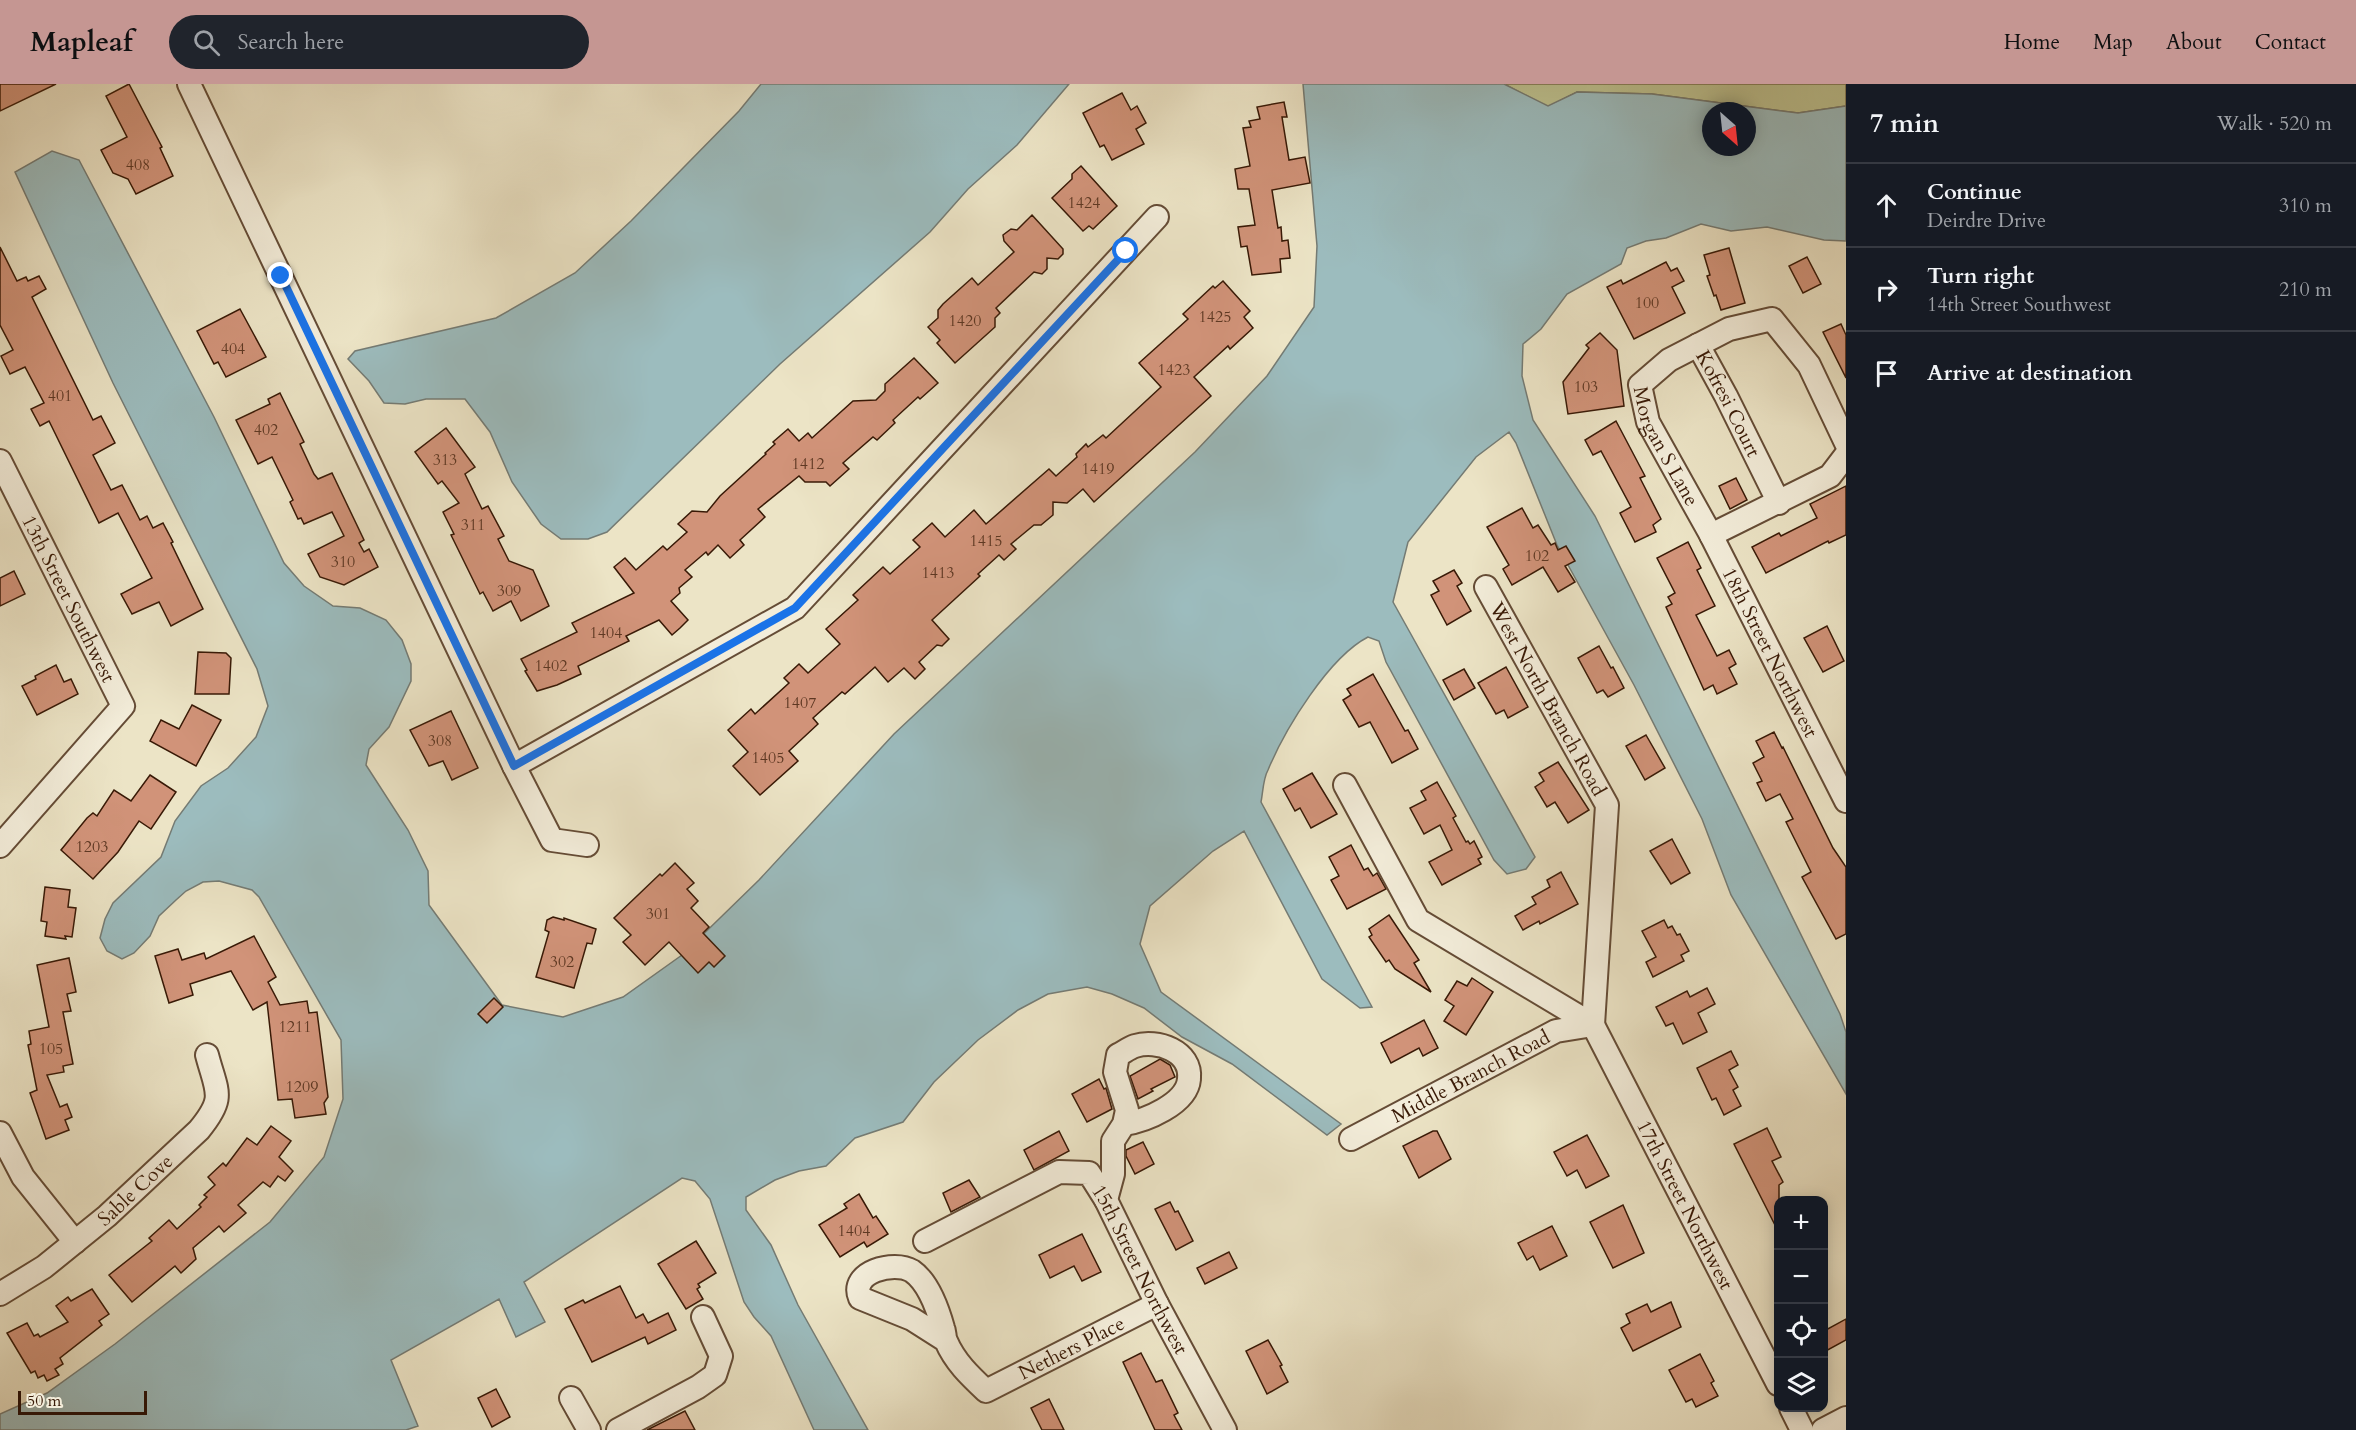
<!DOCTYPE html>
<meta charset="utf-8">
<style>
:root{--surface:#171b24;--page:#20242c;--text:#f1f3f6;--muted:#9ea1a6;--line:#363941;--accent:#c59692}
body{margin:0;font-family:Cardo,serif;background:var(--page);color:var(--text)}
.controls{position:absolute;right:18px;bottom:18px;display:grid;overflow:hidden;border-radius:12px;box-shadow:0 3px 15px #0003}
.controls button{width:54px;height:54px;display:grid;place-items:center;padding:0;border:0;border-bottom:2px solid var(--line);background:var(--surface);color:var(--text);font:30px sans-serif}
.compass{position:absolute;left:1702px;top:18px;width:54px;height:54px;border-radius:50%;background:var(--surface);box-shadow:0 3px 15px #0003;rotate:153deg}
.scale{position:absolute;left:18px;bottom:15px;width:129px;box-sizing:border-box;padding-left:6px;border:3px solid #381906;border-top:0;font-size:16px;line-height:21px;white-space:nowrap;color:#381906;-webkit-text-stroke:4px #f3edda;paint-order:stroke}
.stop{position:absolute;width:18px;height:18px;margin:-14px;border:4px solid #1a73e8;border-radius:50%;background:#fff}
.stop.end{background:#1a73e8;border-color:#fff;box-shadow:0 2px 6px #0008}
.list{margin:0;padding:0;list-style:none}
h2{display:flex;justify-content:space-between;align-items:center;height:78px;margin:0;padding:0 24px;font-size:26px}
h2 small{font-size:20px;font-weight:400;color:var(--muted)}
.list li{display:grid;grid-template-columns:39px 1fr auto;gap:18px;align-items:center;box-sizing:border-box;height:84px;padding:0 24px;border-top:2px solid var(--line)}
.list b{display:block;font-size:22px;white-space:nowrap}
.list p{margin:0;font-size:20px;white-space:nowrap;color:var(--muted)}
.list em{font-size:20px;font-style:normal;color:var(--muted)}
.icon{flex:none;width:33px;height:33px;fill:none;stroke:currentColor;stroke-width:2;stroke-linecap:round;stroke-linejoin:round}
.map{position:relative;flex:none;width:1846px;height:1346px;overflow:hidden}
header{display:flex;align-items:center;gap:36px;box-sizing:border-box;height:84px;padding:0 30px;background:var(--accent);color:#111}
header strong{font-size:28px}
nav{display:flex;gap:33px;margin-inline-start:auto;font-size:21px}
.search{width:420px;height:54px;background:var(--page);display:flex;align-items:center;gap:15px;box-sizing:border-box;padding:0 21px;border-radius:33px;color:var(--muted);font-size:22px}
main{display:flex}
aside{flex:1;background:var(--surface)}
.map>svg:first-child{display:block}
.green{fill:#bdc291;stroke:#7a6e4c;stroke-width:1.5}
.water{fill:#9cbcbe;stroke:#747b74;stroke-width:1.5;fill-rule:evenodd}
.building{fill:#d19379;stroke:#381906;stroke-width:1.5}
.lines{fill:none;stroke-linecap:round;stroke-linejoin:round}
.minor-casing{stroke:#654c36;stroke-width:26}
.minor{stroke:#f3edda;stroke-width:22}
.route{stroke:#1a73e8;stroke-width:8}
.labels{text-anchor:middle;stroke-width:4.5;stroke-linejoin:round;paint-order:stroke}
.number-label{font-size:16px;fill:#5e3823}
.street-label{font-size:20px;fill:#381906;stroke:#f3edda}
</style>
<header>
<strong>Mapleaf</strong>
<div class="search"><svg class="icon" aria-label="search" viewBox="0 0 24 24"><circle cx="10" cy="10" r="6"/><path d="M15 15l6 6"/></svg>Search here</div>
<nav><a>Home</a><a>Map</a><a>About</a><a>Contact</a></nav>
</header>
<main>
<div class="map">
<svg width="1846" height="1346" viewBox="0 0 1846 1346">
<rect width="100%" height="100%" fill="#ece4c6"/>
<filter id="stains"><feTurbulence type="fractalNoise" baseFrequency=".00333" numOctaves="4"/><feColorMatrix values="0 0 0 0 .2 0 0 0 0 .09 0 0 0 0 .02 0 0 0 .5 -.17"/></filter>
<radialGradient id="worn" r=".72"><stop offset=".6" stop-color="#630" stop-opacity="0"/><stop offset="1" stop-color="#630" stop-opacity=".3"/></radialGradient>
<polygon class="green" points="1504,0 1846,0 1846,22 1798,29 1652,10 1577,8 1548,23"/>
<g class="water">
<polygon points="761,0 1069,0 1017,61 968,105 930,148 780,280 607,448 588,455 561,455 541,440 512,398 490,348 465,315 426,315 405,320 384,319 369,297 348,275 355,267 496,234 575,189 631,137 739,27"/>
<path d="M1303 0H1504L1548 22 1577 8 1652 10 1798 29 1846 22V157L1824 156 1767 143 1731 147 1701 140 1666 154 1646 157 1627 164 1621 180 1567 210 1541 245 1523 260 1522 292 1533 336 1595 432 1840 930 1846 948V1010L1731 811 1702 735 1634 601 1557 461 1516 359 1509 348 1476 373 1408 458 1393 518 1535 773 1526 785 1507 790 1494 776 1386 578 1379 557 1368 553C1329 573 1285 645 1268 686 1263 695 1263 708 1261 718L1372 923 1360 924 1322 895 1244 747 1213 767 1150 822 1140 860 1161 908 1341 1040 1327 1051 1232 980 1182 953 1144 924 1112 910 1087 903 1048 910 1018 926 978 956 934 998 903 1038 855 1054 826 1082 799 1087 775 1096 746 1113V1126L771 1161 798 1221 868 1346H814L771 1252 754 1233 744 1218 710 1115 695 1097 682 1094 524 1198 545 1238 516 1253 499 1215 391 1276 418 1342 406 1346H0V1330L47 1309 115 1260 270 1138 324 1073 343 1015 341 956 259 813 252 806 219 797 203 798 186 807 176 816 159 832 150 852 134 869 122 875 107 867 100 854 105 835 113 819 161 773 175 737 201 702 228 684 256 653 268 622 257 585 113 299 15 88 52 67 79 76 214 333 284 479 304 502 333 522 360 524 386 536 402 556 411 580V597L389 643 369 665 366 681 408 746 428 787 429 821 502 921 563 933 623 913 682 871 759 796 894 650 1195 368 1267 292 1314 223 1317 162ZM1711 27H1747V63H1711Z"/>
</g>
<g class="building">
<polygon points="0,0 56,0 0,27"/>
<polygon points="129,0 162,63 160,64 173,92 136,110 128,95 113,89 101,66 127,53 106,12"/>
<polygon points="1122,9 1131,26 1137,22 1146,39 1136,45 1144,60 1112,76 1104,61 1100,63 1083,29"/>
<polygon points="1284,18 1287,33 1282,33 1289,76 1305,73 1310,99 1272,106 1278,144 1281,143 1282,157 1288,156 1290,174 1280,175 1281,188 1252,191 1247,162 1241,163 1238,143 1255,141 1249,105 1238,105 1235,85 1250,82 1243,44 1251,43 1249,37 1260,35 1257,23"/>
<polygon points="1081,82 1117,122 1093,145 1089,142 1083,147 1052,114 1072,95 1072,90"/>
<polygon points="1032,131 1063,165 1063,170 1058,175 1047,174 1047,185 1042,190 1034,188 996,224 1000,229 995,234 995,243 955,279 937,259 940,256 928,243 938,234 938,226 943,220 972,194 978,201 1014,168 1004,157 1003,151 1011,145 1017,146"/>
<polygon points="0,163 17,197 26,193 28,197 39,192 46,205 32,213 93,336 101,332 115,359 93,371 111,406 122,401 140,436 147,432 153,444 163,439 173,458 171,459 203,525 171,542 159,518 132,530 121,510 152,494 118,429 99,439 49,337 40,342 31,325 44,319 25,283 10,290 1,272 13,266 0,241"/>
<polygon points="1729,164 1745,219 1721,226 1716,211 1714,212 1707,192 1710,191 1704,171"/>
<polygon points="1807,173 1821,200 1803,209 1789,182"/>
<polygon points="1666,178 1671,187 1677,184 1684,197 1672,203 1685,229 1634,255 1607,203 1621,196 1623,200"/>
<polygon points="1223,197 1250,227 1244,233 1253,244 1230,265 1228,262 1194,293 1211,312 1094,418 1083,405 1067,419 1053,418 1053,431 1041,441 1034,441 1011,460 1016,465 1004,476 999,471 978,490 980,492 932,536 949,555 942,562 937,561 919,578 925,585 915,595 904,584 888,598 875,583 845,610 842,608 813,634 818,640 789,667 798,677 760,711 733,682 748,668 728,646 751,625 755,630 789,599 784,594 799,580 808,589 840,560 826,545 858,516 853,511 883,483 890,490 920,463 913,456 932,439 945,453 974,426 986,440 1049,385 1056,392 1077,373 1076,370 1086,360 1088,363 1103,351 1106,354 1161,303 1139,279 1188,235 1183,230 1213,202 1215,204"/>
<polygon points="240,225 266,273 226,293 218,278 214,280 197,247"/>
<polygon points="1841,240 1846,251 1846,294 1823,248"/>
<polygon points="1600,249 1617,266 1624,322 1568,330 1563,298 1589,264 1586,261"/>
<polygon points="914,274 938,299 920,315 918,313 893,336 895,339 877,356 873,353 843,379 849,385 830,402 826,398 805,398 799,392 758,425 765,433 740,456 744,461 730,474 718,461 708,471 706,468 685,486 692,493 679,504 680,509 671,517 688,536 680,544 672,551 659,536 626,552 629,557 578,582 581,590 557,601 537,607 525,587 527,586 521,575 577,548 572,539 634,509 614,483 625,474 636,486 663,462 667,466 687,448 678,440 692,427 707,428 720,412 766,370 765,369 775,360 773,358 788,345 799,357 808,349 812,354 853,317 876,316 885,307 885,300"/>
<polygon points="280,309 304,358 300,360 314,390 318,395 332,389 364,456 359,459 364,468 369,465 378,483 344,501 320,493 308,470 344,452 332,428 304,440 301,434 298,435 290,418 293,416 272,373 258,380 236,336 270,320 268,315"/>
<polygon points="1616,337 1645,392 1640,394 1661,435 1653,441 1656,448 1635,458 1620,429 1631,423 1601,367 1593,371 1585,356"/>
<polygon points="446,344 475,383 465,390 482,425 488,422 504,452 498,455 509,477 533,486 549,522 521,537 511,517 493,527 483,508 480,510 451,451 454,450 443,428 459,419 442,397 438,400 415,368"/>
<polygon points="1736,394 1747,416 1730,425 1719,402"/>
<polygon points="1846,402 1846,451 1829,459 1828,457 1766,489 1752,463 1779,449 1781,452 1817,434 1810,420"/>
<polygon points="1522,424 1533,444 1538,441 1551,461 1555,459 1558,466 1566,462 1575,477 1565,482 1575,498 1558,508 1543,483 1512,501 1503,485 1509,481 1487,443"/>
<polygon points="1688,458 1701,484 1697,486 1715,522 1696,531 1717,572 1729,566 1736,580 1729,584 1737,600 1717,610 1713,601 1704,606 1666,523 1672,520 1668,513 1675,509 1657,474"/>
<polygon points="1454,486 1462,499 1457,502 1471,527 1447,541 1431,511 1439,507 1433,497"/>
<polygon points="14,487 25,510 0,522 0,494"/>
<polygon points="1827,542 1844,577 1823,588 1804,554"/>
<polygon points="1599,562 1611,584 1613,583 1624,604 1608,613 1603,606 1597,609 1578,574"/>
<polygon points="198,568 226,569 231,574 229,610 195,610"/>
<polygon points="56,581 64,598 71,595 78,610 37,631 22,602 36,595 35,592"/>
<polygon points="1506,583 1528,623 1508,634 1504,626 1496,630 1478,599"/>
<polygon points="1464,585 1475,604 1454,616 1443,596"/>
<polygon points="1373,590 1405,647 1408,646 1418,665 1392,679 1370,638 1359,643 1343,616 1351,611 1347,605"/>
<polygon points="192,621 221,636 196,682 150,657 161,636 179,645"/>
<polygon points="451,627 478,684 452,696 443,677 429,682 410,646"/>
<polygon points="1774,648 1782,664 1783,663 1833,764 1846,783 1846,850 1836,855 1802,793 1811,788 1786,738 1793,735 1780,710 1766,717 1757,699 1762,697 1753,679 1764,673 1756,657"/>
<polygon points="1646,651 1665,684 1645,696 1626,662"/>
<polygon points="1558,678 1589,726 1568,739 1555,718 1547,723 1535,703 1544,697 1539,689"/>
<polygon points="1312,689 1337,730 1311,744 1300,724 1295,727 1283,705"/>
<polygon points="150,691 176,708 151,745 139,737 118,768 93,795 61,766 87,734 93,729 97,732 114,706 131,717"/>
<polygon points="1437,698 1456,732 1453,734 1466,758 1468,757 1470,760 1474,757 1482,773 1478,775 1481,780 1442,801 1429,778 1452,766 1440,741 1424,750 1410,724 1426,716 1421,707"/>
<polygon points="1672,755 1690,789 1671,800 1650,767"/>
<polygon points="1351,761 1364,786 1368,784 1373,792 1377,789 1386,805 1347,825 1331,796 1339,792 1329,773"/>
<polygon points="675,779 694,799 687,805 698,817 691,824 709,843 703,849 725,872 714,883 709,878 698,889 669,858 645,881 623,858 631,851 614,834 660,790 662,792"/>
<polygon points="1561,788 1578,820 1540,840 1539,837 1523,846 1515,832 1536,820 1532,813 1550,803 1547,796"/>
<polygon points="45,803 70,806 68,823 76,824 72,853 65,852 66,855 45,852 47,838 41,837"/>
<polygon points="1389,831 1419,876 1414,879 1431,908 1395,885 1389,876 1386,878 1369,853 1372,851 1369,845"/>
<polygon points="553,833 564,836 564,834 596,845 592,860 587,859 574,904 536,893 549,848 545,846 547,836"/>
<polygon points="1664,836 1668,844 1672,842 1677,851 1680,850 1689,867 1681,871 1684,877 1653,893 1646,878 1656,873 1642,847"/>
<polygon points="254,852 276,893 268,898 280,921 307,917 309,929 317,928 328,1013 324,1019 326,1030 295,1034 292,1015 278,1016 267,918 253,926 231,887 190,900 193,911 169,919 155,872 178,865 182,876 204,869 206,875"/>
<polygon points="69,874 76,908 67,910 71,927 63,928 73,980 63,982 64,988 47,991 60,1023 67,1020 72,1033 65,1036 69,1046 46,1055 30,1009 37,1006 28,961 31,960 29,947 49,943 37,881"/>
<polygon points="1472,894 1493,908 1466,951 1444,937 1454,922 1445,916 1457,897 1467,902"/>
<polygon points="1707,904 1715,920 1698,929 1707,948 1683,960 1673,939 1666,942 1656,923 1687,907 1690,913"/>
<polygon points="494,914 503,923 487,939 478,930"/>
<polygon points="1424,936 1438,964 1423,972 1419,964 1391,979 1381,959"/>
<polygon points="1731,967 1738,981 1729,986 1738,1003 1733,1006 1741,1022 1724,1031 1716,1014 1712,1016 1697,984"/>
<polygon points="1160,975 1170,981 1175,993 1151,1005 1153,1007 1138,1015 1130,992"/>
<polygon points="1099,995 1104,1005 1106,1004 1112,1025 1087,1038 1072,1010"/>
<polygon points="271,1042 291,1057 279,1073 293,1087 285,1097 278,1092 270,1103 263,1098 238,1121 246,1129 224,1148 219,1142 193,1164 196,1175 181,1189 175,1182 132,1218 109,1191 152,1157 149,1154 169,1136 177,1145 201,1123 199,1121 207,1113 204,1111 215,1101 208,1093 223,1079 226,1082 247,1054 257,1061"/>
<polygon points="1767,1044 1781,1073 1772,1077 1783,1098 1779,1101 1779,1149 1734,1060"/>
<polygon points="1059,1047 1069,1067 1034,1086 1024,1066"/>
<polygon points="1433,1047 1437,1047 1451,1075 1419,1094 1403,1062"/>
<polygon points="1587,1051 1609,1092 1586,1104 1577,1086 1567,1092 1554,1068"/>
<polygon points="1143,1058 1154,1080 1135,1090 1126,1072 1126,1066"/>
<polygon points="969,1096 980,1113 951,1128 943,1109"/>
<polygon points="859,1110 873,1134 876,1132 888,1150 867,1163 864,1158 840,1173 819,1141 847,1124 844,1120"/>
<polygon points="1170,1118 1175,1128 1178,1127 1193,1157 1176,1166 1155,1125"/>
<polygon points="1623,1121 1644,1169 1613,1184 1590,1138"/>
<polygon points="1552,1142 1567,1172 1540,1186 1533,1172 1527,1176 1518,1159"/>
<polygon points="1082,1150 1101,1188 1082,1197 1074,1182 1050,1194 1039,1171"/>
<polygon points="696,1157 716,1189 698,1200 700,1203 697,1205 703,1215 686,1225 658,1180"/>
<polygon points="1229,1168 1237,1184 1205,1200 1197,1184"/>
<polygon points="620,1202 636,1234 643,1230 648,1239 668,1229 676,1246 648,1260 645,1253 592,1278 565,1225 583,1216 585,1219"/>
<polygon points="92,1205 109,1230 99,1237 102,1241 60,1274 63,1280 55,1285 59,1291 47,1297 44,1291 38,1294 35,1287 31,1289 7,1249 27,1239 34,1252 38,1250 40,1253 68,1238 56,1222 68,1213 71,1217"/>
<polygon points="1671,1218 1681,1243 1633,1267 1621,1244 1630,1239 1626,1230 1647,1220 1651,1228"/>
<polygon points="1846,1235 1846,1256 1824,1268 1824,1247"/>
<polygon points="1268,1256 1282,1281 1280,1282 1288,1298 1267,1310 1246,1267"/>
<polygon points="1141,1269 1156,1298 1162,1296 1178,1329 1174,1331 1182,1346 1155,1346 1123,1278"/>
<polygon points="1700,1270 1714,1297 1711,1299 1718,1312 1696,1323 1692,1315 1686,1318 1669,1286"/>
<polygon points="496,1305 510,1333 492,1343 478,1314"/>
<polygon points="1049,1315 1064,1346 1042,1346 1031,1324"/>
<polygon points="685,1327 695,1346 647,1346"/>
</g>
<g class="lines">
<g class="minor-casing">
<g id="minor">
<polyline points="189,0 514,682 552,756 587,761"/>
<path id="s1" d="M1698 261 1726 312 1779 419"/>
<path id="s2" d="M1846 359 1809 281 1772 235 1729 245 1669 276 1640 301 1648 338 1711 451 1846 717"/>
<path id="s3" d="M0 377 123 622 0 762"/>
<polyline points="1711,451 1830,392 1846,371"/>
<path id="s4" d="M1486 503 1607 721 1593 941"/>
<polyline points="514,682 795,524 1157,133"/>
<polyline points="1345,701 1418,836 1593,941"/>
<path id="s5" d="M1593 941 1778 1300"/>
<polyline points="0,1049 23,1093 75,1158"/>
<path id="s6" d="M1351 1055 1556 947 1593 941"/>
<path d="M1106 1116 1113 1090V1057L1124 1040 1127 1026 1115 988 1118 971C1124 968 1129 964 1135 962 1157 955 1192 967 1189 995 1187 1020 1145 1037 1124 1040"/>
<path id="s7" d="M925 1157 1059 1088 1089 1089 1106 1116 1157 1220 1225 1346"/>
<path id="s8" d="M0 1210 44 1183 107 1132 199 1046C226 1013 217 1009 207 971"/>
<path id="s9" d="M945 1256 912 1235 860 1214C849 1188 894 1176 912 1187 928 1198 938 1226 943 1244 945 1248 944 1253 946 1257 955 1278 970 1292 986 1307L1157 1220"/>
<polyline points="571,1314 589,1346"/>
<polyline points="1791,1324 1802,1346"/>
<polyline points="618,1346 698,1303 715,1291 721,1272 703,1233"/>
<polyline points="1823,1346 1846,1334"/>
</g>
</g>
<use href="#minor" class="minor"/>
</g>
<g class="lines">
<polyline class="route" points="281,192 514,682 795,524 1126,167"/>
</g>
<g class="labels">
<g class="number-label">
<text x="138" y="86">408</text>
<text x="1084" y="124">1424</text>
<text x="1647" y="224">100</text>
<text x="1215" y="238">1425</text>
<text x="965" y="242">1420</text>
<text x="233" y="270">404</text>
<text x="1174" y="291">1423</text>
<text x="1586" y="308">103</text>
<text x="60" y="317">401</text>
<text x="266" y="351">402</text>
<text x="445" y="381">313</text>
<text x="808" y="385">1412</text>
<text x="1098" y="390">1419</text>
<text x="473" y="446">311</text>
<text x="986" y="462">1415</text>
<text x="1537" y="477">102</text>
<text x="343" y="483">310</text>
<text x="938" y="494">1413</text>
<text x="509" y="512">309</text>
<text x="606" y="554">1404</text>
<text x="551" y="587">1402</text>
<text x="800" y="624">1407</text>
<text x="440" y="662">308</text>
<text x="768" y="679">1405</text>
<text x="92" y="768">1203</text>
<text x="658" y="835">301</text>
<text x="562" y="883">302</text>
<text x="295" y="948">1211</text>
<text x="51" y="970">105</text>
<text x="302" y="1008">1209</text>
<text x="854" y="1152">1404</text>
</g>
<g class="street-label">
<text dy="7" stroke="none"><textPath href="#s1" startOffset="66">Kofresi Court</textPath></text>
<text dy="7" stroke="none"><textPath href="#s2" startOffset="362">Morgan S Lane</textPath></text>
<text dy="7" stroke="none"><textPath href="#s3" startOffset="154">13th Street Southwest</textPath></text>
<text dy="7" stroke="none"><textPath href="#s2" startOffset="594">18th Street Northwest</textPath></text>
<text dy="7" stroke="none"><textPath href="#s4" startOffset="128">West North Branch Road</textPath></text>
<text dy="7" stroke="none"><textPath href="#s6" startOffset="135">Middle Branch Road</textPath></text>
<text dy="7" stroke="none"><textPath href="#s8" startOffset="171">Sable Cove</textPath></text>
<text dy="7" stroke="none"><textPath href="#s5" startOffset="202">17th Street Northwest</textPath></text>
<text dy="7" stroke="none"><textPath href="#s7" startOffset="290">15th Street Northwest</textPath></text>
<text dy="7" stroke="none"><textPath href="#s9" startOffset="408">Nethers Place</textPath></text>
</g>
</g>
<rect width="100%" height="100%" filter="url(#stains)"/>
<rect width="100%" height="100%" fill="url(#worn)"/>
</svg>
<div class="controls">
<button>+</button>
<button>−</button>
<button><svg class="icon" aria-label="locate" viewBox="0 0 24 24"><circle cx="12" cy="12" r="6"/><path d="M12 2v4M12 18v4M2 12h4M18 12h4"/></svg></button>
<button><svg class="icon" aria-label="layers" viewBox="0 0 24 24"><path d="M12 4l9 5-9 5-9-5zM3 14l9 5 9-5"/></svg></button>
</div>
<svg class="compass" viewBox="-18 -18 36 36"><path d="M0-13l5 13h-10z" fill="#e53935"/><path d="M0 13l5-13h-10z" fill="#9ea1a6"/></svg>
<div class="scale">50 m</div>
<div class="stop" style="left:1126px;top:167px"></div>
<div class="stop end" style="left:281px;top:192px"></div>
</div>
<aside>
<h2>7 min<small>Walk · 520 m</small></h2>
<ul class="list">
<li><svg class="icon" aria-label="ahead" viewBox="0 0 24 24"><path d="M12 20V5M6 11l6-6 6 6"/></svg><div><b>Continue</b><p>Deirdre Drive</p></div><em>310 m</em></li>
<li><svg class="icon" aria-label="right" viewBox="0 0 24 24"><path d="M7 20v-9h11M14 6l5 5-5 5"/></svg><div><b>Turn right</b><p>14th Street Southwest</p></div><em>210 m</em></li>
<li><svg class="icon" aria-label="arrive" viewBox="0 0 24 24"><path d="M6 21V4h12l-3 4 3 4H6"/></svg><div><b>Arrive at destination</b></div></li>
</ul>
</aside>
</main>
